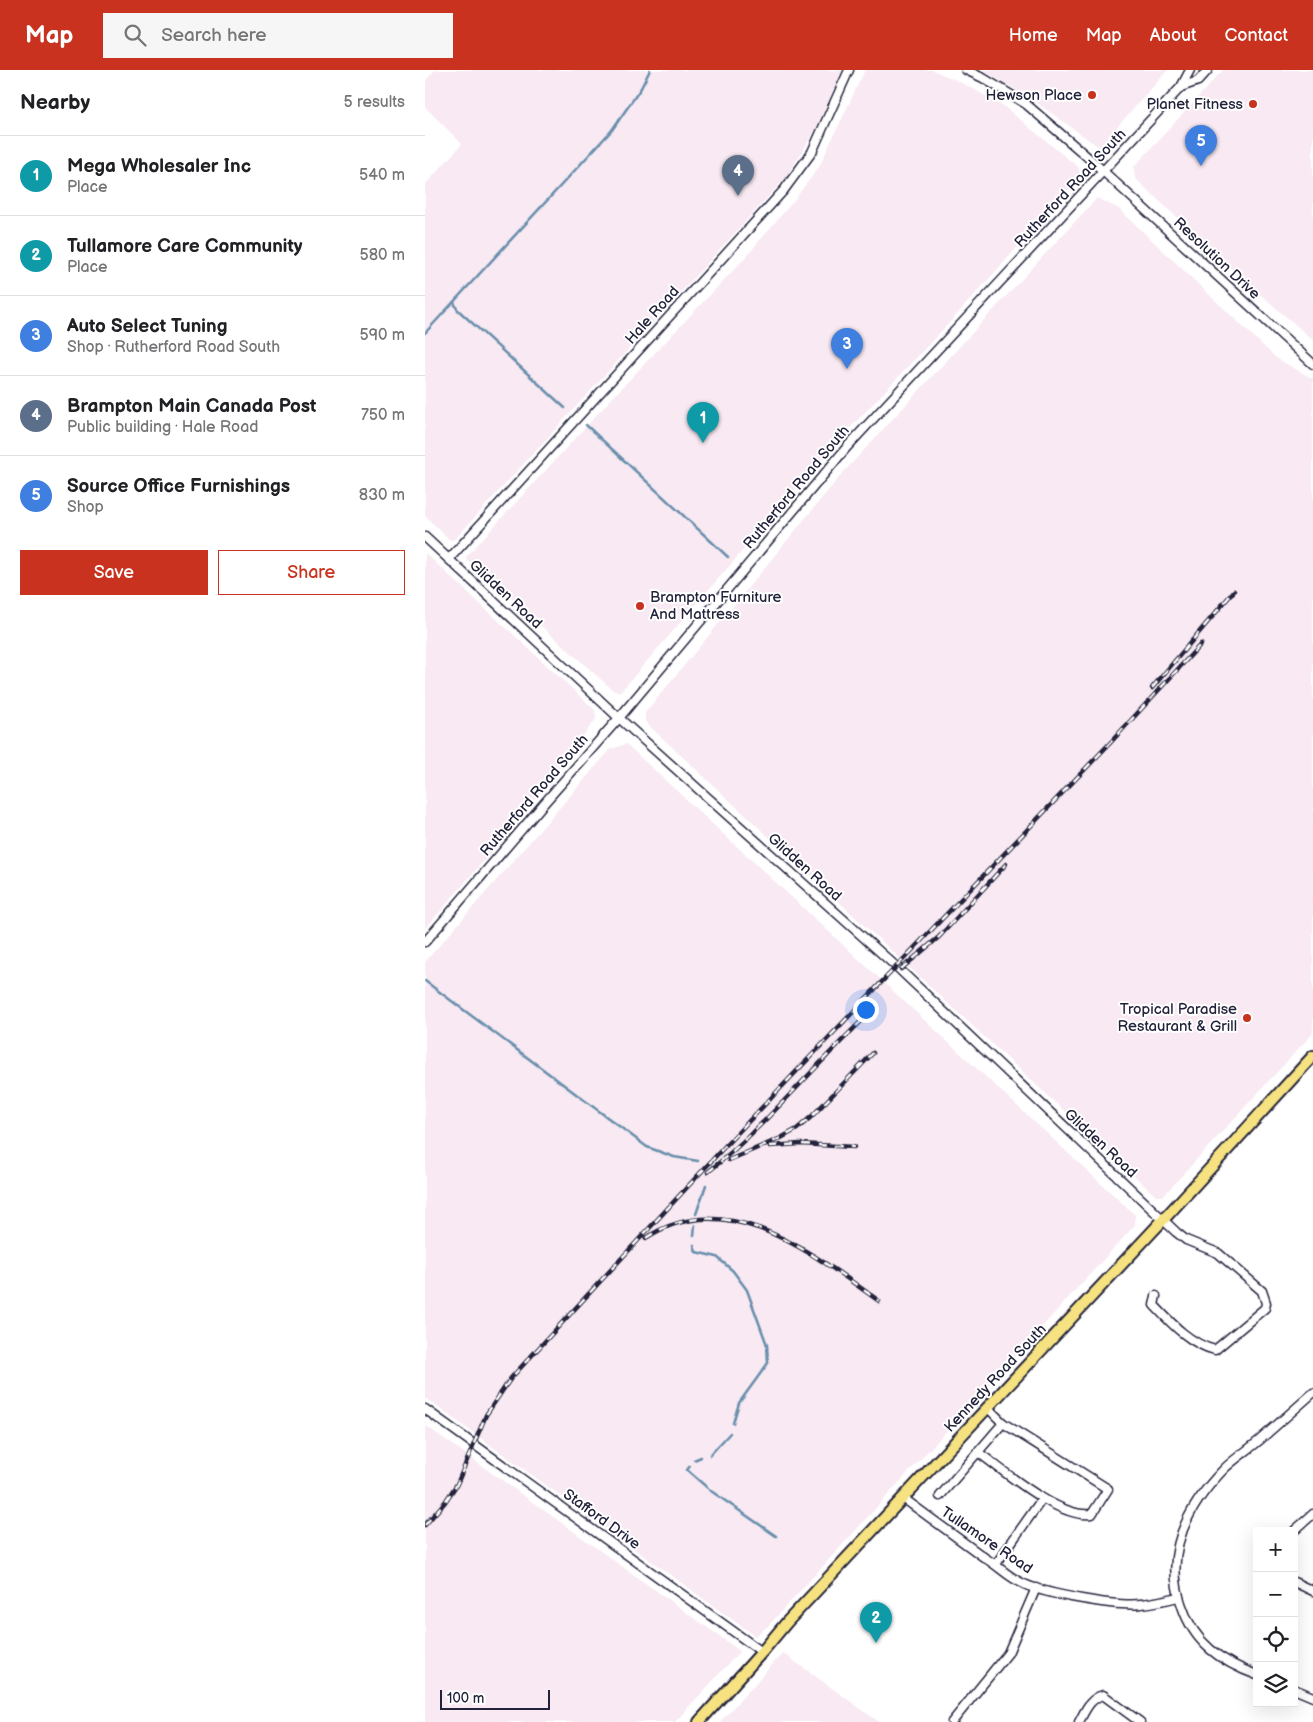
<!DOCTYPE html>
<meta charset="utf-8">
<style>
:root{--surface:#fff;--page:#f6f6f6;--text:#202124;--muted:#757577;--line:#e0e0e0;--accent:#c8321e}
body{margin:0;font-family:"Balsamiq Sans",sans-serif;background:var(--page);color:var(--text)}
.controls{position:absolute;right:15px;bottom:15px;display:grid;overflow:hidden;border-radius:0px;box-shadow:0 5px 20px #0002}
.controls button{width:45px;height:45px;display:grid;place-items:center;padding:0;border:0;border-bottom:1px solid var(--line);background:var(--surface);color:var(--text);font:25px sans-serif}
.scale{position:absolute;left:15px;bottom:12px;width:110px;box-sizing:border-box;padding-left:5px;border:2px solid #22223b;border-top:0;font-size:14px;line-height:18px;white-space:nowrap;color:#22223b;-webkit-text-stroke:4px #fff;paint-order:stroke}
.you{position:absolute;left:440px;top:939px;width:18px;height:18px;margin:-12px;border:4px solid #fff;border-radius:50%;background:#1a73e8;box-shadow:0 0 0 8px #1a73e833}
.badge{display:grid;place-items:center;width:32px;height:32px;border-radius:50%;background:var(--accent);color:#fff;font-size:16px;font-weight:700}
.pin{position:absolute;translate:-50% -41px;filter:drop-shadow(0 1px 2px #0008)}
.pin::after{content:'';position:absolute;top:26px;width:18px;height:15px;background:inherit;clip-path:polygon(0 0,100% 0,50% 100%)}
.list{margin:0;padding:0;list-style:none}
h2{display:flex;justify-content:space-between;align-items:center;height:65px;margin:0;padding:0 20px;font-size:21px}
h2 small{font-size:16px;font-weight:400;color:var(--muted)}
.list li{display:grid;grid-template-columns:32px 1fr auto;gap:15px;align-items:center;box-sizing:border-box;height:80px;padding:0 20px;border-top:1px solid var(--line)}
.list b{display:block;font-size:19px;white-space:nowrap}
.list p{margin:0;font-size:16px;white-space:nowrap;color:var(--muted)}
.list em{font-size:16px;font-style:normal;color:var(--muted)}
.actions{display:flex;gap:10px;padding:15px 20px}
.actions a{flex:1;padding:11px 0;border:1px solid var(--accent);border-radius:0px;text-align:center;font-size:18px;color:var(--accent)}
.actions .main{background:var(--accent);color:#fff}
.icon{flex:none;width:28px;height:28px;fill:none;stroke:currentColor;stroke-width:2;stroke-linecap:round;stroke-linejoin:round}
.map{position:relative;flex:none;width:888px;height:1652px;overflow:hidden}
header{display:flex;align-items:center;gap:30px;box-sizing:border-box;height:70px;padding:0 25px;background:var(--accent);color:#fff}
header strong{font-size:24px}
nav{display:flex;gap:28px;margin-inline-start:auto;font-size:18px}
.search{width:350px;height:45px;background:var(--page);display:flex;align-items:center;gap:12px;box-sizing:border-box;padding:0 18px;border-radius:0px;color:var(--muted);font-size:19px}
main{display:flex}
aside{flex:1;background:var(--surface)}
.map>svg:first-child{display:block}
.built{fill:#f8e9f2}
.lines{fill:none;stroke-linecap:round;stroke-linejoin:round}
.stream{stroke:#688eac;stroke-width:2.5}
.minor-casing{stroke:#22223b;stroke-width:11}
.major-casing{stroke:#22223b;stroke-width:14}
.minor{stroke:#fff;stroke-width:8}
.major{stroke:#f6e281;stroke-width:10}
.rail-casing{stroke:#22223b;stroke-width:4.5}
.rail{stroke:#fff;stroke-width:2.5;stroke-dasharray:8;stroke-linecap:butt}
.poi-dot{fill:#c8321e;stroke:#fff;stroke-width:2}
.labels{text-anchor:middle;stroke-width:4;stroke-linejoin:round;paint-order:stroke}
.poi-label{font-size:15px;fill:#22223b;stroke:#fff;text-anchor:end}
.street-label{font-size:15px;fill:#22223b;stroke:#fff}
</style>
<header>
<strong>Map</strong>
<div class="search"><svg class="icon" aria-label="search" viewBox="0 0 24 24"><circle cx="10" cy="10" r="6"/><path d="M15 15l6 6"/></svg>Search here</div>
<nav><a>Home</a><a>Map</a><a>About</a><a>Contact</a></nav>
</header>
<main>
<aside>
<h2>Nearby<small>5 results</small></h2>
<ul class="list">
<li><span class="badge" style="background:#0f9aa8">1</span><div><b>Mega Wholesaler Inc</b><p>Place</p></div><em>540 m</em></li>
<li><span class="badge" style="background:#0f9aa8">2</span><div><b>Tullamore Care Community</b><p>Place</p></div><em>580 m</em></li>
<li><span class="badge" style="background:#3f7fe0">3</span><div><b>Auto Select Tuning</b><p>Shop · Rutherford Road South</p></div><em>590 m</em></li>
<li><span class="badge" style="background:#5c6f8a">4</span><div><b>Brampton Main Canada Post</b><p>Public building · Hale Road</p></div><em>750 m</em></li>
<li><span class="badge" style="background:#3f7fe0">5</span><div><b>Source Office Furnishings</b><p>Shop</p></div><em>830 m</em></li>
</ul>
<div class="actions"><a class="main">Save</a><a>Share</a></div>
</aside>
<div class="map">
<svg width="888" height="1652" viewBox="0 0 888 1652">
<rect width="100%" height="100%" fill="#fff"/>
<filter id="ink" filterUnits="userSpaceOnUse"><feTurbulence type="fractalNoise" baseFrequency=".02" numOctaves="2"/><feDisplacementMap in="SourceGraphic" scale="10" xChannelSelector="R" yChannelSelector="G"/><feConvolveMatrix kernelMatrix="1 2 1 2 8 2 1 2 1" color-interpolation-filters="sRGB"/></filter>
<g filter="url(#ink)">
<g class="built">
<polygon points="10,0 417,0 389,62 362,106 30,469 25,470 0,446 0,115 37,74 0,37 0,11"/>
<polygon points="440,0 508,0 539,14 577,35 654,98 655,108 525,252 409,375 196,621 189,621 40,488 190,325 320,188 370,129 394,97"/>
<polygon points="558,0 743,0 674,77 605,28"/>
<polygon points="798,0 888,0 888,270 812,204 710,108 709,97"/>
<polygon points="672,128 694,139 851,288 888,309 888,963 738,1126 731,1126 220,652 220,643 416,405"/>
<polygon points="0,483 170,640 171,649 87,758 0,859"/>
<polygon points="201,674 710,1145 710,1155 343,1556 330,1566 0,1328 0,892 186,679"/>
<polygon points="0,1355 315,1581 250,1652 0,1652"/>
<polygon points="358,1583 454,1652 295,1652"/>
</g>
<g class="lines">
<g class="stream">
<polyline points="29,232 32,239 140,338"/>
<polyline points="0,263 187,60 216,18 225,0"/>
<polyline points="161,355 303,487"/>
<polyline points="0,911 222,1077 249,1087 273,1091"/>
<polyline points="271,1144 281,1115"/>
<polyline points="269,1165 270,1155"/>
<polyline points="269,1175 271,1182 292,1187 308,1201 322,1220 342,1275 343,1293 314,1333 308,1353"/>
<polyline points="285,1385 305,1363"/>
<polyline points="269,1390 276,1387"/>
<polyline points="265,1396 262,1400 286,1421 351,1466"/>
</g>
<g class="minor-casing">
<g id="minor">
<polyline points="541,0 558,8 601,34 666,90 888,294"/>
<polyline points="756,17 765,0"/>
<path d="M0 467 194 648 475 900 751 1162 761 1170 793 1183 837 1221 841 1233 840 1238 790 1280C765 1274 746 1253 729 1235L731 1226"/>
<polyline points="24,489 359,120 387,82 424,0"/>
<polyline points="0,872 121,731 194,648 422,377 756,17 773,11 783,0"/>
<polyline points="0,1339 337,1582"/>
<path d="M554 1383C581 1402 634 1449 667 1444L683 1419 578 1353 563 1338"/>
<polyline points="515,1426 578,1353"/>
<path d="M478 1428 560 1488C574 1496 584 1508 599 1514 621 1524 691 1537 716 1534 728 1533 741 1530 753 1527"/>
<polyline points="869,1461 888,1444"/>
<polyline points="571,1494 617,1429"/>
<polyline points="869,1512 888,1521"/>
<path d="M832 1605C796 1592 769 1573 757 1536 738 1483 762 1437 799 1399 810 1388 825 1379 837 1368 854 1353 871 1338 888 1323"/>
<polyline points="869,1619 888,1627"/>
<polyline points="527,1652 583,1583 611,1518"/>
<path d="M654 1652C660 1641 665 1628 678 1625L715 1652"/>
</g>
</g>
<g class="major-casing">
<polyline id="major" points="274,1652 337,1582 362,1552 738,1150 888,986"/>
</g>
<use href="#minor" class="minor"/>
<use href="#major" class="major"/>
<g class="rail-casing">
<g id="rail">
<polyline points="727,618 809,521"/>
<polyline points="476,899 514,867 581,794"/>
<polyline points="345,1076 375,1074 429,1077"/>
<polyline points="304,1090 356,1068 372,1059 386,1047 448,983"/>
<path d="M283 1102C344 1053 393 991 451 937"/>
<path d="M221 1168C302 1114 389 1185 454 1231"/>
<polyline points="0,1455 20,1432 32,1414 61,1345 86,1308 302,1074 685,673 776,574"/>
</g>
</g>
<use href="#rail" class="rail"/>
</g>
</g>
<g class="poi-dot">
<circle cx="667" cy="25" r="5"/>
<circle cx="828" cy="34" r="5"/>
<circle cx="215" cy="536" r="5"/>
<circle cx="822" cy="948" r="5"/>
</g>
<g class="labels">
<g class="poi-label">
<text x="657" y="30">Hewson Place</text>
<text x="818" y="39">Planet Fitness</text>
<text x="225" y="532" text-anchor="start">Brampton Furniture<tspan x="225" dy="17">And Mattress</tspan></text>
<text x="812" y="944">Tropical Paradise<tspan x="812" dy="17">Restaurant &amp; Grill</tspan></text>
</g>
<g class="street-label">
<text transform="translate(645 118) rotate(-47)" y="5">Rutherford Road South</text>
<text transform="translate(792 188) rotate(43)" y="5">Resolution Drive</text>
<text transform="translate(227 245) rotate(-48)" y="5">Hale Road</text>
<text transform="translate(371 417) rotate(-50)" y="5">Rutherford Road South</text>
<text transform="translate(81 524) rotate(43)" y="5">Glidden Road</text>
<text transform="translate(109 725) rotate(-49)" y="5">Rutherford Road South</text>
<text transform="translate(380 797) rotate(42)" y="5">Glidden Road</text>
<text transform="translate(676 1073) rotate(43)" y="5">Glidden Road</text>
<text transform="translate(570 1308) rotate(-47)" y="5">Kennedy Road South</text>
<text transform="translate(177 1449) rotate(36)" y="5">Stafford Drive</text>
<text transform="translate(562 1470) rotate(34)" y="5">Tullamore Road</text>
</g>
</g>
</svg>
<div class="controls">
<button>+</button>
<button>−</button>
<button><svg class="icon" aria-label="locate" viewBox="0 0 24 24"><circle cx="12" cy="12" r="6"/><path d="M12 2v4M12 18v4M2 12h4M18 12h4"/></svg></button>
<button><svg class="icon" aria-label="layers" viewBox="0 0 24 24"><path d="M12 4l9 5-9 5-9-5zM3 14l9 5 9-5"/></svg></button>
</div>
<div class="scale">100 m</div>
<div class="you"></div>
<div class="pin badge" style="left:278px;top:373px;background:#0f9aa8">1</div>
<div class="pin badge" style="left:451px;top:1573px;background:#0f9aa8">2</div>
<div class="pin badge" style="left:422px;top:299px;background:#3f7fe0">3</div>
<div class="pin badge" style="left:313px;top:126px;background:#5c6f8a">4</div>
<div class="pin badge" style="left:776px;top:96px;background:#3f7fe0">5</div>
</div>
</main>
